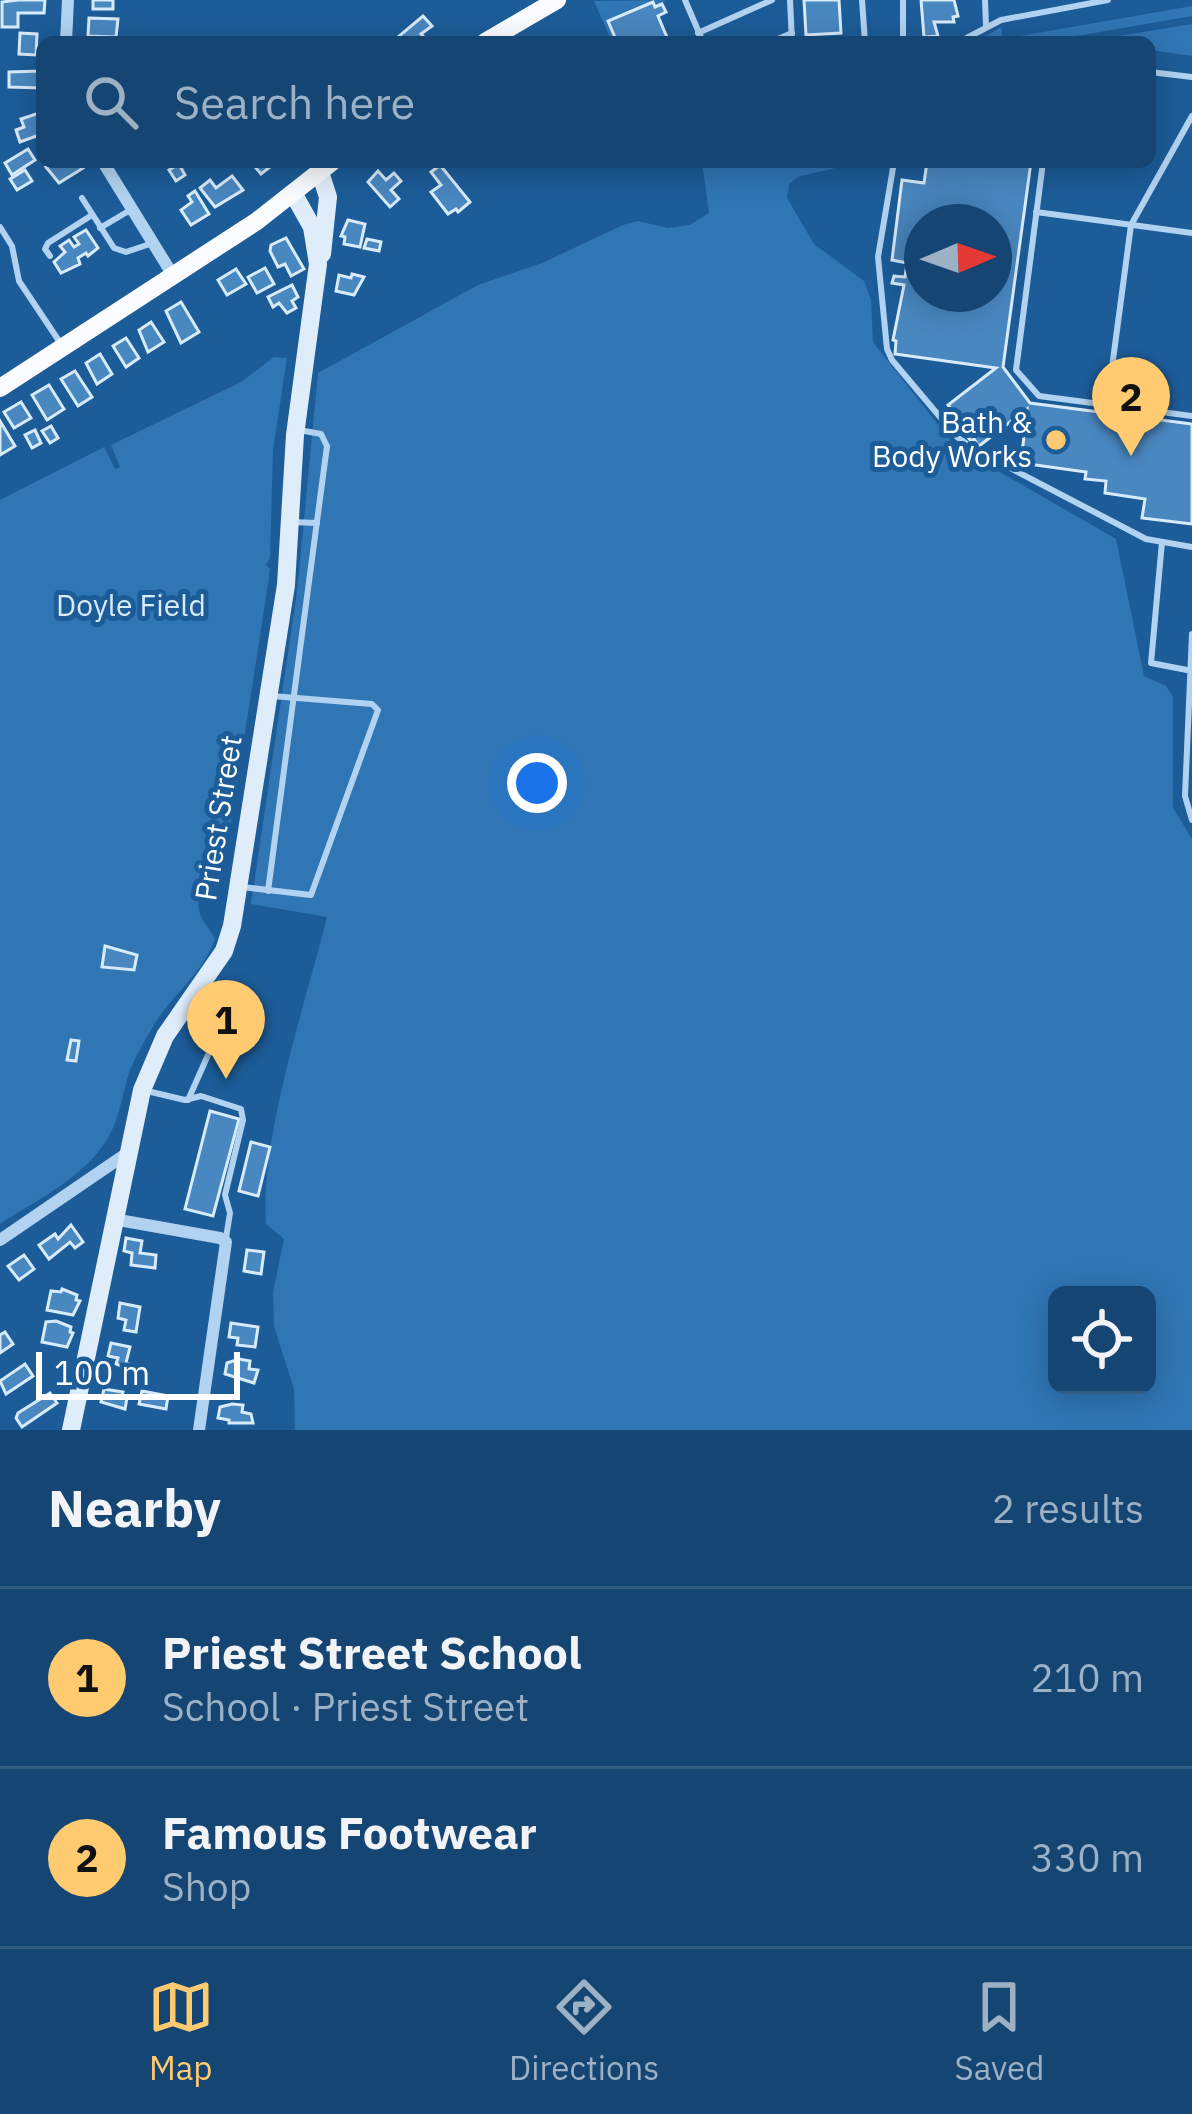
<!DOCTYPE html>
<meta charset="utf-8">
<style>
:root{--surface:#154572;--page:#1e4c77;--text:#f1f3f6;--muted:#9db1c4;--line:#345d84;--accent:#ffca70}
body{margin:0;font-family:"IBM Plex Sans",sans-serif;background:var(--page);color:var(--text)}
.controls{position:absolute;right:36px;bottom:36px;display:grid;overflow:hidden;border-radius:18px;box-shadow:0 6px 30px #0003}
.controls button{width:108px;height:108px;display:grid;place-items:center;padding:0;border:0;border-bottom:3px solid var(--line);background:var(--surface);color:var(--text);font:60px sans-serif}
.compass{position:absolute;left:904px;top:204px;width:108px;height:108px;border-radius:50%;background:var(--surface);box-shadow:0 6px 30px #0003;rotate:88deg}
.scale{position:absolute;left:36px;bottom:30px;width:204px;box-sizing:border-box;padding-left:12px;border:6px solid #fff;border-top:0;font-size:33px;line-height:42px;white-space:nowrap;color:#fff;-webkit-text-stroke:9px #1c5c98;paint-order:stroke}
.you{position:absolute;left:537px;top:783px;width:42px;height:42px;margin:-30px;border:9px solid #fff;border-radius:50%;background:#1a73e8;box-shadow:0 0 0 18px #1a73e833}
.badge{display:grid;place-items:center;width:78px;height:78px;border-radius:50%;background:var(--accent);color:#111;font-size:39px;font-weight:700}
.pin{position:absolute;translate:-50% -99px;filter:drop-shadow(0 3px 6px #0008)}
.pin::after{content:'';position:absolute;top:63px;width:42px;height:36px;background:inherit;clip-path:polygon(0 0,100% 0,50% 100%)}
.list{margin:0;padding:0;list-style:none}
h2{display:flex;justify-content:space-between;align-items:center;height:156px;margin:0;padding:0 48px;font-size:51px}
h2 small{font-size:39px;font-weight:400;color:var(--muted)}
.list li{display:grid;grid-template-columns:78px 1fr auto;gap:36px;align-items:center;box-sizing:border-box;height:180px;padding:0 48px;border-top:3px solid var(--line)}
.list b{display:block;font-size:45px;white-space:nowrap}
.list p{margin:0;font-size:39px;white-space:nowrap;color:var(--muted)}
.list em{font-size:39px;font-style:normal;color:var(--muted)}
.icon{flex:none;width:66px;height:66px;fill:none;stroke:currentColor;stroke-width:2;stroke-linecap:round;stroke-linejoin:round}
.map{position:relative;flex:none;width:1192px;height:1430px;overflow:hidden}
.search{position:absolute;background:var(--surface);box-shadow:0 6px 30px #0003;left:36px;right:36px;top:36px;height:132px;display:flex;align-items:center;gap:30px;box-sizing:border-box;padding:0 42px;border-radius:18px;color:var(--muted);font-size:45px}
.sheet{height:516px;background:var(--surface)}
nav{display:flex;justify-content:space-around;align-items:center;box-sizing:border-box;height:168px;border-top:3px solid var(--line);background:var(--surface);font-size:33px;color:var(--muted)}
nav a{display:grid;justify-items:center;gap:6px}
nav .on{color:var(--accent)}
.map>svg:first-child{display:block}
.green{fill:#3076b5;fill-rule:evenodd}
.building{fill:#4987c0;stroke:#d8ebfb;stroke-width:3;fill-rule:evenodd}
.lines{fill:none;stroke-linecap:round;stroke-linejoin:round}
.lane{stroke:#b1d2f0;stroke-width:6}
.street{stroke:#b1d2f0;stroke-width:12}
.secondary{stroke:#dfedfb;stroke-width:18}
.primary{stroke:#fafcff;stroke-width:18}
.poi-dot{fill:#ffca70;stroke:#1c5c98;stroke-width:4.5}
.labels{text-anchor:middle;stroke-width:10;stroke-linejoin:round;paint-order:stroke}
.poi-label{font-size:30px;fill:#fff;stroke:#1c5c98;text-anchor:end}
.park-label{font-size:30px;fill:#d8ebfb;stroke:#1c5c98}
.street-label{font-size:30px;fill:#fff;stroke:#1c5c98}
</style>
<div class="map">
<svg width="1192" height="1430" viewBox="0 0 1192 1430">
<rect width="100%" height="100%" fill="#1c5c98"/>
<g class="green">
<polygon points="666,0 655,7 609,21 617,42 612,42 594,1"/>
<polygon points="1192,6 1192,16 1042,42 976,42 1001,27 1003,39"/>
<polygon points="1192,24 1192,56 1150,50 1150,42 1082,42"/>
<path d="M702 162H860L798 177 789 184 787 198 814 244 864 281 871 300 873 342 955 446 1116 539 1144 676 1166 686 1173 697V808L1192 839V1430H295L294 1389 274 1326 273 1292 284 1239 266 1224C260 1137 305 1005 327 917L251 904 297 592 318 373 478 285 542 263 623 225 638 221 668 228 690 225 709 213ZM1057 1295H1147V1385H1057Z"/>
<path d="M274 357 287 358 273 450 270 558 266 565 270 569 268 584 225 862C210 878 188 896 204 922 208 928 212 933 215 939 203 973 174 993 155 1023 146 1039 135 1056 129 1073 122 1094 120 1117 109 1136 86 1177 38 1199 0 1224V500L104 447 115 469 120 467 111 445 241 382Z"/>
</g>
<g class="building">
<polygon points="18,0 45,0 44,13 18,13 18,27 2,27 2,2"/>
<rect x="93" y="0" width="20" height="9"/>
<polygon points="804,0 839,0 841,33 806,35"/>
<polygon points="921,0 954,0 958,16 953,17 954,22 934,22 938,36 924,37"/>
<polygon points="653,2 655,7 662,4 666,12 658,16 669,42 617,42 608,21"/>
<polygon points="423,16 432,26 421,34 425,38 421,42 392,42"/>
<polygon points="89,18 118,19 116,37 88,36"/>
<polygon points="20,33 37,34 36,55 19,54"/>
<polygon points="42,71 42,88 9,87 9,72"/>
<polygon points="42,112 42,134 20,142 16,130 24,127 21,119"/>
<polygon points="28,149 35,160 12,175 5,163"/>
<polygon points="54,162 79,162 83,168 59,183 46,167"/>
<polygon points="251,162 274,162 275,163 261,174"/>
<path d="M927 162H1031L1003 367 1030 403 1192 424V524L1142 518 1145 499 1105 493 1106 481 1085 479 1086 472 1021 463 1027 409 979 446 974 439 971 441 948 412 952 410 948 405 996 368 895 354 896 341 893 340 904 285 892 283 894 276 905 277 907 263 892 260 902 180 924 183ZM922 222H994V294H922Z"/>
<polygon points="179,164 185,175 176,181 169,170"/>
<polygon points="440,165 470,202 458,212 456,209 448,214 431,192 441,185 431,172"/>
<polygon points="25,170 32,181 17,190 10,179"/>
<polygon points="378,171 386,180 394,173 401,181 391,190 399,199 390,207 368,182"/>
<polygon points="232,176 243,190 215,207 200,188 210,180 216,188"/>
<polygon points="195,191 209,214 191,225 181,210 192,202 188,196"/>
<polygon points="348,220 365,224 360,247 344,244 345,237 341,236"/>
<polygon points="86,230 98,248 88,256 86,253 78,258 80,264 61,273 54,262 65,252 60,246 69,240 74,247 79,244 74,237"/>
<polygon points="286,238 304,269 291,276 285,264 278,267 270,251 271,245"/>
<polygon points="367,239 381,242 379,251 364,248"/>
<polygon points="265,268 274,284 257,293 248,277"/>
<polygon points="236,269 246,284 227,295 218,280"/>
<polygon points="352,274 364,277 354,295 336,291 339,275 351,278"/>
<polygon points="292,285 298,297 292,301 296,308 287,313 279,303 273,307 268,297"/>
<polygon points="181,302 199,332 181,343 166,311"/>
<polygon points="151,322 164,342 148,352 139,330"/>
<polygon points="126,338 139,358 126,367 113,346"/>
<polygon points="100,354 112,374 97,384 86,363"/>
<polygon points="75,371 92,397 78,406 61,379"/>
<polygon points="49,385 64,409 47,420 32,395"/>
<polygon points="21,402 31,418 14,428 4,412"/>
<polygon points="0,421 15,446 0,455"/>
<polygon points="51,426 58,438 50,443 42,431"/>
<polygon points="35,430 41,443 32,448 25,435"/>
<polygon points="105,946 137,955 134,970 102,967"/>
<polygon points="71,1040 79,1041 76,1061 67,1060"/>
<polygon points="210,1111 239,1119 213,1216 185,1209"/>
<polygon points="251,1142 270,1147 258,1196 239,1191"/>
<polygon points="71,1225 83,1242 75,1248 70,1242 49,1259 39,1245 55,1234 58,1239"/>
<polygon points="126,1238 142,1241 140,1253 156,1255 155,1268 131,1265 132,1253 124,1251"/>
<polygon points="247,1250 264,1252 261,1274 244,1271"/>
<polygon points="24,1255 34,1269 19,1280 8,1266"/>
<polygon points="62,1289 77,1295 76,1300 80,1301 73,1315 47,1310 51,1291 61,1292"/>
<polygon points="120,1303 140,1307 136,1332 124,1330 126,1320 118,1318"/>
<polygon points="56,1321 71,1327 70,1332 73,1333 67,1347 42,1342 46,1322"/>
<polygon points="231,1323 258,1327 255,1347 237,1345 238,1338 229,1337"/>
<polygon points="5,1332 13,1344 0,1353 0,1335"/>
<polygon points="111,1343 130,1347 126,1363 134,1365 133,1371 116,1364 118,1358 108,1356"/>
<polygon points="239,1359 250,1361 249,1369 258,1370 254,1383 225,1374 227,1363"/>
<polygon points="25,1364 33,1376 6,1394 0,1381"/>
<polygon points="104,1389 123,1392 122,1397 127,1398 125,1409 101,1402"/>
<polygon points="142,1391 168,1396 166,1409 139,1404"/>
<polygon points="50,1393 57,1403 22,1427 16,1418 18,1413"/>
<polygon points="232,1404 243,1405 242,1412 251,1414 253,1423 229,1423 229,1420 218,1418 220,1407"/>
</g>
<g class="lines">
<g class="lane">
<polyline points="685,0 703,42"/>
<polyline points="790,0 792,42"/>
<polyline points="862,0 865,42"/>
<polyline points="903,0 903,42"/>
<polyline points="985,0 986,26"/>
<polyline points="698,33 772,0"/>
<polyline points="771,42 792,33"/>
<polyline points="959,42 1001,20 1108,0"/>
<polyline points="1150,72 1192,77"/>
<polyline points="894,162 878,257 887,349 892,360 956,436 972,448 1146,539 1192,547"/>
<polyline points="1043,162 1016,370 1039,396 1192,416"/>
<polyline points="82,198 114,248 126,252 150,244"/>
<polyline points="1036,212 1192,233"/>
<polyline points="0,227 12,246 19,281 61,344"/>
<polyline points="100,228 132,209"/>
<polyline points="50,256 45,249 48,243 92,215"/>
<polyline points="1107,405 1131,225 1192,116"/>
<polyline points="291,522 317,523"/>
<polyline points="1162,542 1151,663 1187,670"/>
<polyline points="1192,634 1185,796 1192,820"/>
<polyline points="242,887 311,895 378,710 372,704 272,696"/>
<polyline points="268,891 327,446 321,434 299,430"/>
<polyline points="147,1091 185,1100 201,1096 241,1109 243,1120 225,1195 230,1213 226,1238"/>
<polyline points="188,1100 217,1035"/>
</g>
<g class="street">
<polyline points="66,42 68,0"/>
<polyline points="103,162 174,277"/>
<polyline points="113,1219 220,1238 226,1242 199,1430"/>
<polyline points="0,1240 126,1154"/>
</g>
<g class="secondary">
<polyline points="320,172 328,197 322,254"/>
<polyline points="71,1430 142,1090 165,1036 224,951 232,926 286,585 295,435 318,264 312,227 293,193"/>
</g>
<g class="primary">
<polyline points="485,42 557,0"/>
<polyline points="0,388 257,221 332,162"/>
</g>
</g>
<circle class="poi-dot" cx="1056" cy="440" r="12"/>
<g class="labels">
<g class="poi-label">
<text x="1032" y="433">Bath &amp;<tspan x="1032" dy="34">Body Works</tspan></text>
</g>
<g class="park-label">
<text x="131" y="616">Doyle Field</text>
</g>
<g class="street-label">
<text transform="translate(219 818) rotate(-81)" y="10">Priest Street</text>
</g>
</g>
</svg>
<div class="controls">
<button><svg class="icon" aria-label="locate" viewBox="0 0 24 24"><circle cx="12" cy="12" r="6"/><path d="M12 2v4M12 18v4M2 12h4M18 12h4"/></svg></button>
</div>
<svg class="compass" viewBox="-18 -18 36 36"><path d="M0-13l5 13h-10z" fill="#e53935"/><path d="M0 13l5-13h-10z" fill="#9db1c4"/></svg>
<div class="scale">100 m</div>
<div class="you"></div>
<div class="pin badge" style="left:226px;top:1079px">1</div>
<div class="pin badge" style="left:1131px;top:456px">2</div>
<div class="search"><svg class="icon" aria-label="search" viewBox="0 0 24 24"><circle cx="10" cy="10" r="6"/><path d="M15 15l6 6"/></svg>Search here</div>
</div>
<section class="sheet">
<h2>Nearby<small>2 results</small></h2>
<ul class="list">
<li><span class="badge">1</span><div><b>Priest Street School</b><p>School · Priest Street</p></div><em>210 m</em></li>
<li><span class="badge">2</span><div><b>Famous Footwear</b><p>Shop</p></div><em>330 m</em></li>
</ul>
</section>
<nav>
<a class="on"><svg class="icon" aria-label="map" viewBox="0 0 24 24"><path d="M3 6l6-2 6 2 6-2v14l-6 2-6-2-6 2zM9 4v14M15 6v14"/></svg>Map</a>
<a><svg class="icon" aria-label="directions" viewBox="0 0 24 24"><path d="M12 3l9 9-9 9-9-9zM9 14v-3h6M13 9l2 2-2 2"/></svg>Directions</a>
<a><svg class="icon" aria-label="saved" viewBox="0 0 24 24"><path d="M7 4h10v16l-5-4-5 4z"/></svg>Saved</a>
</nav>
